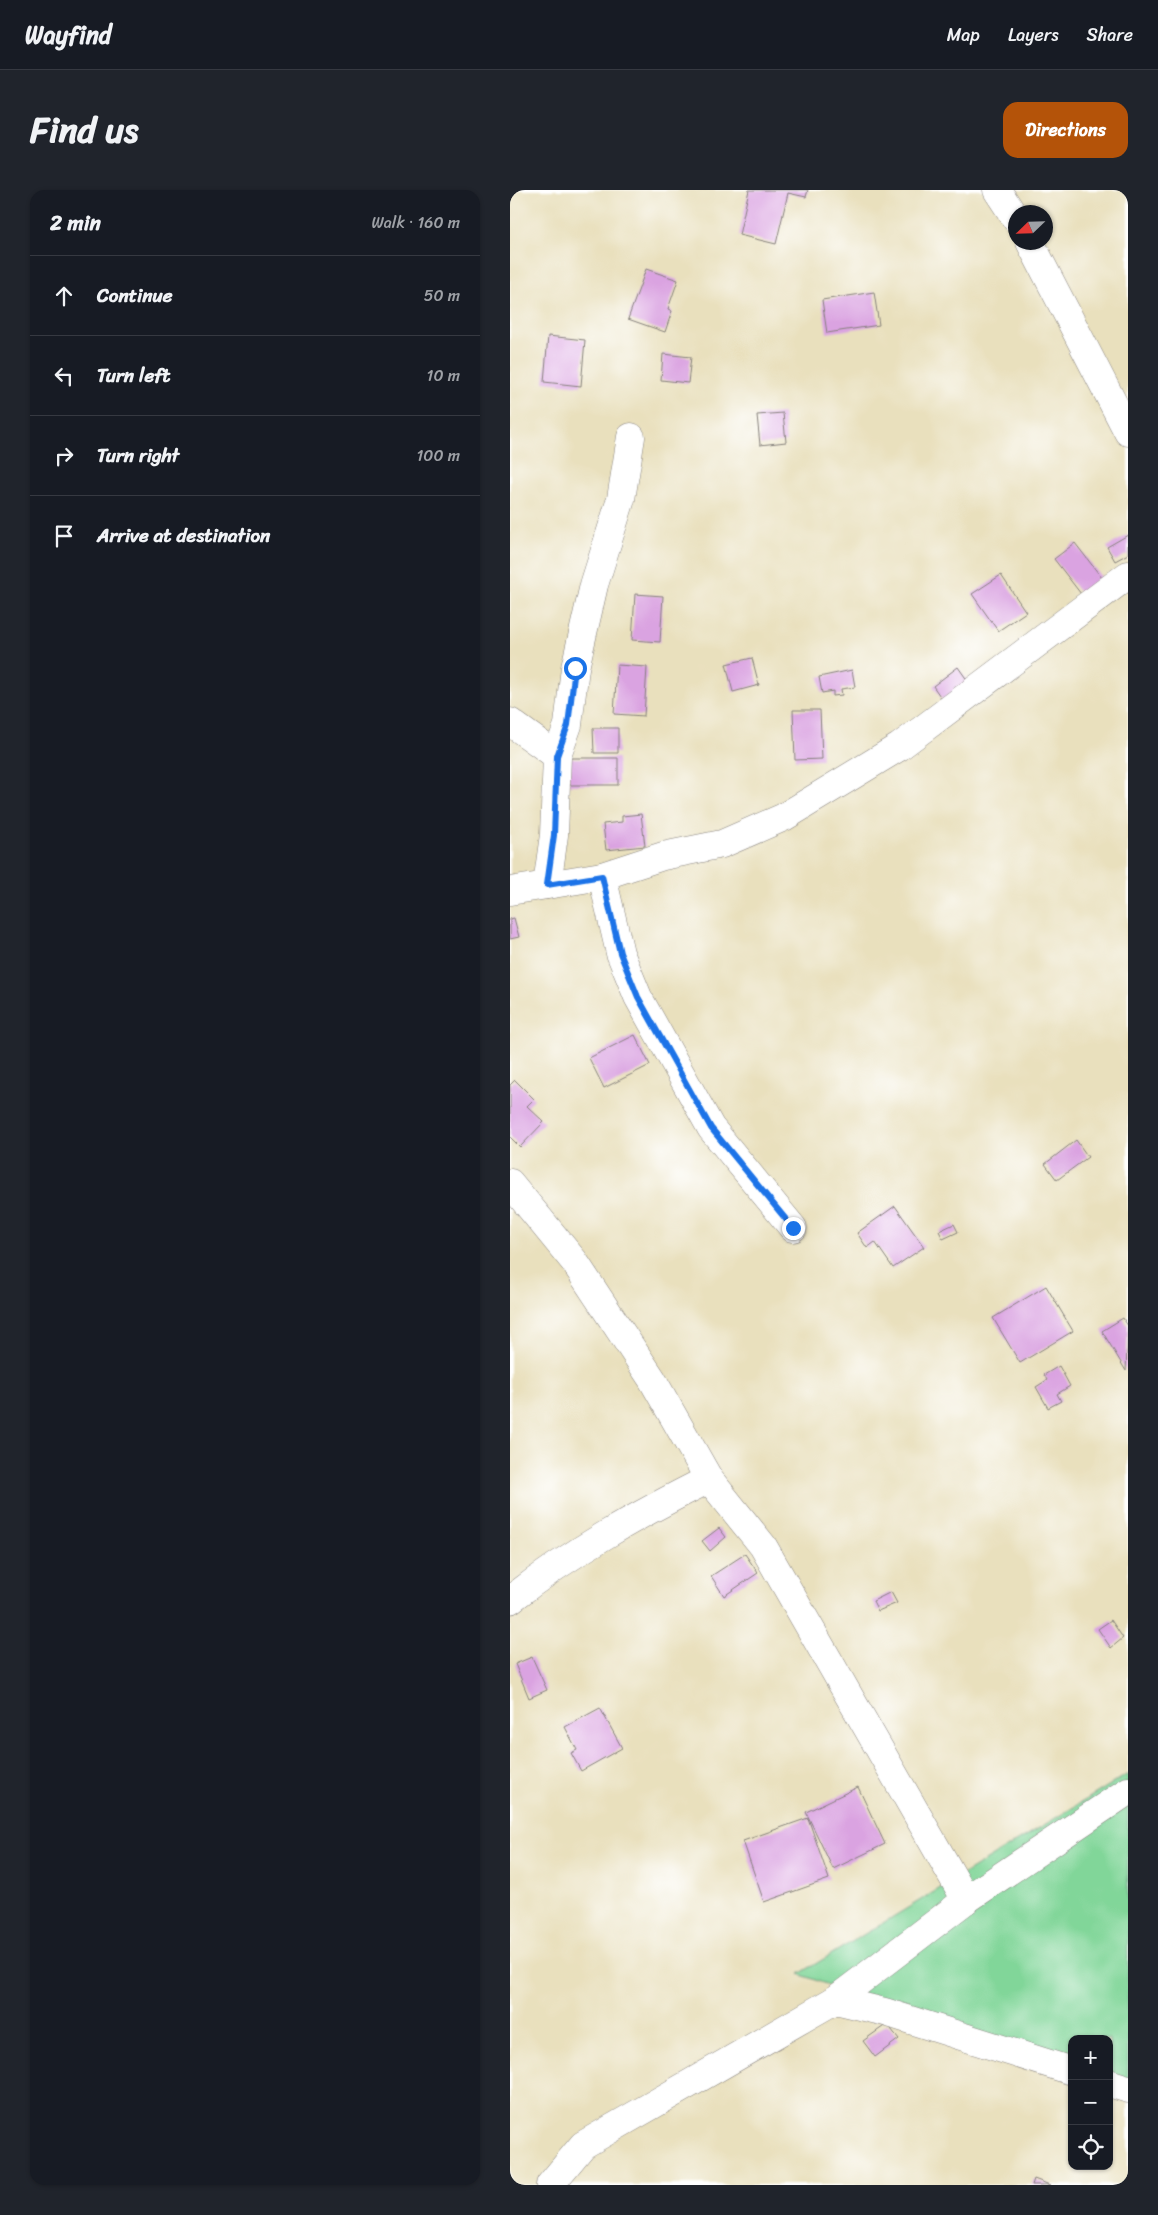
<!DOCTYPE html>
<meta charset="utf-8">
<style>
:root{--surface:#171b24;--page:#20242c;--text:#f1f3f6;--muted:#9ea1a6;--line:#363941;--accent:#b45309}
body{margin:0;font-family:Sriracha,sans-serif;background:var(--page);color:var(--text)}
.controls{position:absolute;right:15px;bottom:15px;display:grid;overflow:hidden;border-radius:10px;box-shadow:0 1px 4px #0004}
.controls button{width:45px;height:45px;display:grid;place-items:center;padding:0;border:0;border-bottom:1px solid var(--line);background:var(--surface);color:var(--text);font:25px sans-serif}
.compass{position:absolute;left:498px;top:15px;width:45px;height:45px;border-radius:50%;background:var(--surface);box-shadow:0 1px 4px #0004;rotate:247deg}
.stop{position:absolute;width:15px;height:15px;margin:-11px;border:4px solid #1a73e8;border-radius:50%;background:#fff}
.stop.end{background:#1a73e8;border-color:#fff;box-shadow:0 1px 5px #0008}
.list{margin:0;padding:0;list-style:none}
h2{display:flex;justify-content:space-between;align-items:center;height:65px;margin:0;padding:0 20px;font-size:21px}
h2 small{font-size:16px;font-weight:400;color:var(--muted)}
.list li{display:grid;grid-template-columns:32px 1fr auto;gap:15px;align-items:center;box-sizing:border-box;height:80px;padding:0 20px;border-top:1px solid var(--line)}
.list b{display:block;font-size:19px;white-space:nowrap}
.list em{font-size:16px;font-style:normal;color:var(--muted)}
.icon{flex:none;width:28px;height:28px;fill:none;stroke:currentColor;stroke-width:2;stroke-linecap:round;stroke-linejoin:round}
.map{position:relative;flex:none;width:618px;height:1995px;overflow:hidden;border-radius:15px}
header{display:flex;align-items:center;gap:30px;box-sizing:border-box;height:70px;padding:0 25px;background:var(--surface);border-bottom:1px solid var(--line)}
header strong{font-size:24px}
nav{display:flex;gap:28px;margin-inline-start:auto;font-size:18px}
.intro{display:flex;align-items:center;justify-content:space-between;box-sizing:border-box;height:120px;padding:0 30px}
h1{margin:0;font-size:35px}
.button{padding:12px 22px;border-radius:15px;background:var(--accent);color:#fff;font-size:18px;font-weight:700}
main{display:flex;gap:30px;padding:0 30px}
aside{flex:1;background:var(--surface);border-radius:15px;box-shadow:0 1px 4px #0004}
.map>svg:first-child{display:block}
.green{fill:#81d699;stroke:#527c6a}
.building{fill:#daa3e1}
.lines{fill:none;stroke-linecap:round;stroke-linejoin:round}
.minor-casing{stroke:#86817c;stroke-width:29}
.minor{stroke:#fff;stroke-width:28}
.route{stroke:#1a73e8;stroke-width:6}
</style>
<header>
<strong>Wayfind</strong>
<nav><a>Map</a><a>Layers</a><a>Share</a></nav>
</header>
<div class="intro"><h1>Find us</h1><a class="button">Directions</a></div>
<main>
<aside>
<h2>2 min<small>Walk · 160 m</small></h2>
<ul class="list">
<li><svg class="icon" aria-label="ahead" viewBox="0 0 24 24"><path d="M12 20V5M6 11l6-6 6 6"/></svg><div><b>Continue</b></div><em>50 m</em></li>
<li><svg class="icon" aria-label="left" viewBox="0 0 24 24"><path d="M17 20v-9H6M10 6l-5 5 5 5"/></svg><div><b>Turn left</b></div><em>10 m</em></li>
<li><svg class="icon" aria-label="right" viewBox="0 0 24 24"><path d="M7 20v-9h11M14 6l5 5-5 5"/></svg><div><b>Turn right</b></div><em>100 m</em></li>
<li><svg class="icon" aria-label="arrive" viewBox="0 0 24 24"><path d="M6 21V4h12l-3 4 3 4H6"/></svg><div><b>Arrive at destination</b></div></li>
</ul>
</aside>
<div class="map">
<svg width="618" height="1995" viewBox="0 0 618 1995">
<rect width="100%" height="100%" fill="#fff"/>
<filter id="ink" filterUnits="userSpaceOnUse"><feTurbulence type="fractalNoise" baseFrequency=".02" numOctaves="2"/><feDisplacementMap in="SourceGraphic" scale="10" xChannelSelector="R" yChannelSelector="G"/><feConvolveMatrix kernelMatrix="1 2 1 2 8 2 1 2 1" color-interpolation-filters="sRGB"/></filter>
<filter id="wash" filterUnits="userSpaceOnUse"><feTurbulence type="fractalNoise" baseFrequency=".0096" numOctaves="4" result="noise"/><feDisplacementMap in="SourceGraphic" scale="20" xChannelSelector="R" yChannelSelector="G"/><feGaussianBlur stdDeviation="1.12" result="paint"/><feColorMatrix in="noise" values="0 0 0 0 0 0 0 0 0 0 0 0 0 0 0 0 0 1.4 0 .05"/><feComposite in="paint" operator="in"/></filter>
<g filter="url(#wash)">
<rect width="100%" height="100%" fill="#e9e0bd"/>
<polygon class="green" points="618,1584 618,1908 599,1901 599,1849 562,1849 562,1887 289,1784"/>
<g id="blocks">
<g class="building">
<polygon points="239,0 298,0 296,7 278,3 266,54 229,45"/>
<polygon points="136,79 168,90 158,119 162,121 155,142 118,129"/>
<polygon points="364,102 369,135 317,143 312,110"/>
<polygon points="38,146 75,150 71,196 34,192"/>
<polygon points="153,164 181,167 178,193 151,190"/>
<polygon points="273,223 276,252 250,255 247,225"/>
<polygon points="618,345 618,364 605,371 597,357"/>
<polygon points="565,353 592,388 571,404 544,369"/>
<polygon points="491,385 516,422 488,441 462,404"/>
<polygon points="125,404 153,406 150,452 122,450"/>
<polygon points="242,468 249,495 223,502 216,474"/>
<polygon points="107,475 137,477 134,526 104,524"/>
<polygon points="448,477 460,494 434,512 423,496"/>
<polygon points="342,480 345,497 331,499 332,505 323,506 323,501 312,503 309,487"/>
<polygon points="283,520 310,520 312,569 285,570"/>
<polygon points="83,538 108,538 108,563 84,563"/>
<polygon points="58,568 108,568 108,595 59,595"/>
<polygon points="131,624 135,656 96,660 93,634 112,632 112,626"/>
<polygon points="4,728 9,747 0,749 0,729"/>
<polygon points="125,845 140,875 94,898 79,868"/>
<polygon points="5,890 24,909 17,916 34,932 10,957 0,947 0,895"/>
<polygon points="566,950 578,967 547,990 535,974"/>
<polygon points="385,1016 414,1057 383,1078 365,1052 357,1058 347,1043"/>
<polygon points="444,1034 448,1042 433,1049 429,1041"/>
<polygon points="536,1096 563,1141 510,1173 483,1128"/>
<polygon points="613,1128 618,1136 616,1181 592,1141"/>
<polygon points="549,1176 560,1196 547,1204 551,1211 538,1218 526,1197 537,1190 534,1185"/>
<polygon points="209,1338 216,1347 200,1361 192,1351"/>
<polygon points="235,1364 248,1383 214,1406 201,1386"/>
<polygon points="381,1402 387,1413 368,1421 363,1411"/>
<polygon points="601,1430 613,1448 601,1458 588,1439"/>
<polygon points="22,1467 37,1500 19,1508 5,1474"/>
<polygon points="90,1518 112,1558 71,1581 61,1563 67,1560 55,1537"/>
<polygon points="348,1597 375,1654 323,1679 296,1622"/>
<polygon points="298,1628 319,1689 254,1712 233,1651"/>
<polygon points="377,1834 389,1849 365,1867 353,1851"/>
<polygon points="524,1989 540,1995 522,1995"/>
</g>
</g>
</g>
<g filter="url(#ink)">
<use href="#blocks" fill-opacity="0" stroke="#86817c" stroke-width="1"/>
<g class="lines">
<g class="minor-casing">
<g id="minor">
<polyline points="487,0 506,29"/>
<polyline points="520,52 618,242"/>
<polyline points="0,532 47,566"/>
<polyline points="92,686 110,763 128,807 201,938 283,1038"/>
<polyline points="37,695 44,645 47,566 58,535 65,478 84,395 111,309 121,247"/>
<polyline points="0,701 92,686 153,666 212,654 274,627 389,557 618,385"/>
<polyline points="0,993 64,1071 142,1189 199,1289 253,1356 456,1710"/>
<path d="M0 1410C61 1362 129 1324 199 1289"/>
<polyline points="325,1810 375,1822 562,1881"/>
<polyline points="599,1893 618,1899"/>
<polyline points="40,1995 73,1955 325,1810 456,1710 618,1601"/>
</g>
</g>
<use href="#minor" class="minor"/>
</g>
</g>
<g class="lines" filter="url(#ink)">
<polyline class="route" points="65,478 58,535 47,566 44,645 37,695 92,686 110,763 128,807 201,938 283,1038"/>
</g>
</svg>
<div class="controls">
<button>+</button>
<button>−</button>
<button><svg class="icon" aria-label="locate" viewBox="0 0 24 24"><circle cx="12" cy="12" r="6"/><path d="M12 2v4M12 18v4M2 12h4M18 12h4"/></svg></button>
</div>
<svg class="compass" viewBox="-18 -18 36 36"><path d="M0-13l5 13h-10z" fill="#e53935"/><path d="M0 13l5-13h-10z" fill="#9ea1a6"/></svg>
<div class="stop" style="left:65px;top:478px"></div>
<div class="stop end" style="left:283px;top:1038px"></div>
</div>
</main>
